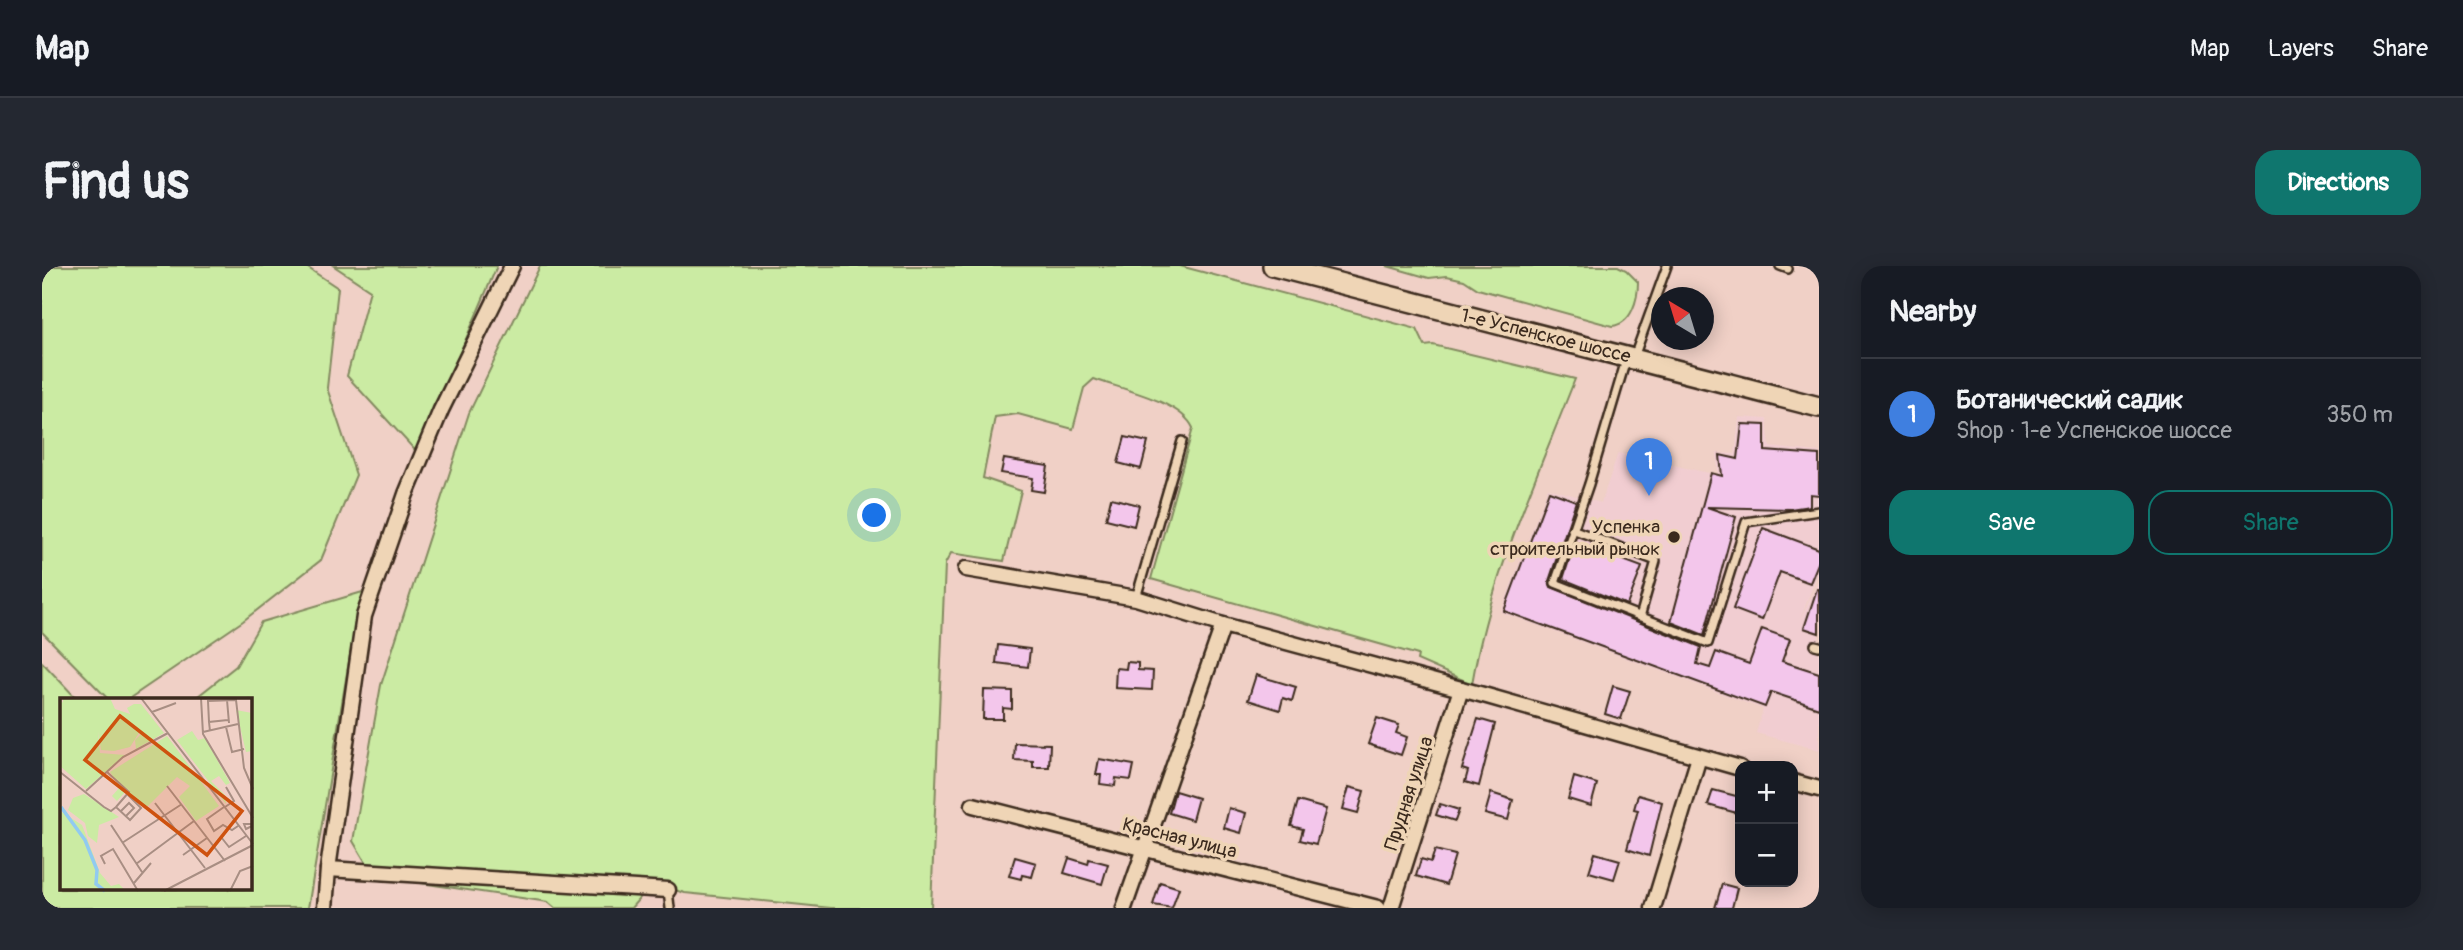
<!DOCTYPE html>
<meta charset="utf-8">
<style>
:root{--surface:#171b24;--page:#242831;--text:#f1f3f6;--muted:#9ea1a6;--line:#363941;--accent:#0f766e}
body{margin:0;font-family:Pangolin,sans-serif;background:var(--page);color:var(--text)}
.controls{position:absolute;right:21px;bottom:21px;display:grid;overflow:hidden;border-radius:14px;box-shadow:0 4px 18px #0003}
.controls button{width:63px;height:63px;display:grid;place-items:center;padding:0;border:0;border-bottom:2px solid var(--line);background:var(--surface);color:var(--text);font:35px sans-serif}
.compass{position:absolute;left:1609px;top:21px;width:63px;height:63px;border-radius:50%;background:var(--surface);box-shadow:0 4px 18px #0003;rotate:322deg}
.you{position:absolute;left:833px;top:250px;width:24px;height:24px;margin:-18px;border:5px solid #fff;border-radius:50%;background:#1a73e8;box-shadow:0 0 0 10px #1a73e833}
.badge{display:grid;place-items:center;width:46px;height:46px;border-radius:50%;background:var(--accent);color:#fff;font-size:23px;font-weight:700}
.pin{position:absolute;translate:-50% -58px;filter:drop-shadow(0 2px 4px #0008)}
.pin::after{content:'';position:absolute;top:37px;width:24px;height:21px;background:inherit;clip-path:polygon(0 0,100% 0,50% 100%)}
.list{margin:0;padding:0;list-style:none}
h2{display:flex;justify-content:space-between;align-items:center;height:91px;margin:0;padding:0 28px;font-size:30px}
h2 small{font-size:23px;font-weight:400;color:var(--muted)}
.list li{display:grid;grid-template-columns:46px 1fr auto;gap:21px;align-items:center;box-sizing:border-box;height:112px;padding:0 28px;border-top:2px solid var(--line)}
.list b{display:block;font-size:26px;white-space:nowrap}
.list p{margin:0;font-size:23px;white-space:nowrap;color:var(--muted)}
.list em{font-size:23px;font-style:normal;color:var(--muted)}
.actions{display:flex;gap:14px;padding:21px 28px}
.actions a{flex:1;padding:16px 0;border:2px solid var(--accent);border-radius:21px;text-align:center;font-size:24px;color:var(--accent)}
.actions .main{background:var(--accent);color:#fff}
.map{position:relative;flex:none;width:1777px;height:642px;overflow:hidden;border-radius:21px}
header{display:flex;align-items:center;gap:42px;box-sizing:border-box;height:98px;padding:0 35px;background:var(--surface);border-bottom:2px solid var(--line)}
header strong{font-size:33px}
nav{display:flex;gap:38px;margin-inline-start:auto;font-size:24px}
.intro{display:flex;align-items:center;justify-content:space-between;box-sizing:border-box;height:168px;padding:0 42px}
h1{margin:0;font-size:49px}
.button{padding:18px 32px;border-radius:21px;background:var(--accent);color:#fff;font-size:24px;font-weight:700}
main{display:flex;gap:42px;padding:0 42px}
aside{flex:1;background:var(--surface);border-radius:21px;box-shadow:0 4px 18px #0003}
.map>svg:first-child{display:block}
.built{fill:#f1cdd1}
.green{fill:#cbeba3;stroke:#838a60;stroke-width:2}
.building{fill:#f3c6eb;stroke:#3b2a1e;stroke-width:2}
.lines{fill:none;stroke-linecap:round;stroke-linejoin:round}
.lane-casing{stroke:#3b2a1e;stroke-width:12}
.street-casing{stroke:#3b2a1e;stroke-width:19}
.secondary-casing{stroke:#3b2a1e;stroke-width:24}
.lane{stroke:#efd5b6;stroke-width:7}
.street{stroke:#efd5b6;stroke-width:14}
.secondary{stroke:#efd5b6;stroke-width:19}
.poi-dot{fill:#3b2a1e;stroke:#efd5b6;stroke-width:2.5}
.labels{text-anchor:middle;stroke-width:7;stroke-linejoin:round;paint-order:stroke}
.street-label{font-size:19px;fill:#3b2a1e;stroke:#efd5b6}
.poi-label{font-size:19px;fill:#3b2a1e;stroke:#efd5b6;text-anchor:end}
.inset-river{fill:none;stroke:#91caf0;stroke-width:3.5}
.inset-road{fill:none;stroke:#a88e83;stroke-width:2}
.view{fill:#ce520f;fill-opacity:0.15;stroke:#ce520f;stroke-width:3.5}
.inset-edge{fill:none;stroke:#3b2a1e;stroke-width:3.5}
</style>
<header>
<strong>Map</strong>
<nav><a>Map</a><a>Layers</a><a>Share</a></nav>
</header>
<div class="intro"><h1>Find us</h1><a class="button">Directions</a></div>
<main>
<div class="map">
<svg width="1777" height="642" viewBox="0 0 1777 642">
<rect width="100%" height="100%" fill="#f0d0c6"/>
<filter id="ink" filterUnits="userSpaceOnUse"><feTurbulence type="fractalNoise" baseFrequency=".0143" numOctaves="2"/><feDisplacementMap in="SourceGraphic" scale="14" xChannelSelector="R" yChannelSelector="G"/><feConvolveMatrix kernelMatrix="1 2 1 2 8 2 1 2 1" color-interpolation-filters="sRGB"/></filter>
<g filter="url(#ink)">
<polygon class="built" points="1697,151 1725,153 1728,181 1777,186 1777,304 1758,354 1777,314 1777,484 1714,467 1721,443 1459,346 1506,222 1559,237 1576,187 1676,209 1675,187 1693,188"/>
<g class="green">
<polygon points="0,0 263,0 296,22 285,122 314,209 279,294 201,355 85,434 67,434 0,366"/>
<polygon points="292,0 455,0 395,141 381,193 305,110 328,24"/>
<path d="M498 0H1138L1375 63 1383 80 1391 79 1533 113C1494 213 1448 312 1430 418L1375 394 1376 389 1109 313 1151 162C1139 135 1079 123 1052 113L1042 122 1031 163 976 148 953 151 941 212 979 225 962 295 909 287 903 298 889 642H789L643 627 610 618 589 642H513L506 636 332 610 311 575 339 419 427 147Z"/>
<path d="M1345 0H1576L1584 4 1596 16C1596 33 1590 58 1570 60L1436 23 1422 14 1405 10 1387 12Z"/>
<polygon points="324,325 308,389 266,642 0,642 0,396 36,434 19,434 19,623 208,623 208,434 151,434 194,400 219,356"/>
</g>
<g class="building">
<polygon points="1700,158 1723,159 1723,185 1777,189 1777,229 1768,228 1768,240 1748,243 1665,241 1694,251 1662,369 1629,356 1669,207 1680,210 1678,189 1696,193"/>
<polygon points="1083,171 1106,176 1099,203 1076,197"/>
<polygon points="962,193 1006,200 1002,226 989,224 991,212 959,207"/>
<polygon points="1507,225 1534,235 1507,315 1509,321 1659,381 1655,398 1668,402 1674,386 1707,398 1720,363 1748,373 1740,395 1777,407 1777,442 1729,426 1723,441 1462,345"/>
<polygon points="1069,232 1097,239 1092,260 1064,253"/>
<polygon points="1721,262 1777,283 1777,295 1768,317 1738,306 1720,354 1691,343"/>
<polygon points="1533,276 1600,301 1585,339 1521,313"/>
<polygon points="1775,323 1777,323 1777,367 1762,362"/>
<polygon points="956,379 988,383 986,401 954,397"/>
<polygon points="1085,396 1096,397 1096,404 1111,405 1110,424 1073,422 1074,402 1084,403"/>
<polygon points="1214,409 1254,421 1250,435 1241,432 1238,444 1206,434"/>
<polygon points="1571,420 1588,425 1579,453 1563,448"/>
<polygon points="942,424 970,425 970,443 961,442 961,453 941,453"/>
<polygon points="1335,452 1357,459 1354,467 1365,471 1359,489 1326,478"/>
<polygon points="1436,453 1453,458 1437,520 1423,516 1426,505 1420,503"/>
<polygon points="973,477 1008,478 1007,501 991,501 991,495 972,494"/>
<polygon points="1057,493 1092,499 1089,514 1074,512 1073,520 1058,518 1059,509 1054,509"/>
<polygon points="1532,511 1555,518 1549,540 1526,533"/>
<polygon points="1307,521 1322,525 1316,547 1301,543"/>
<polygon points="1671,524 1698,531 1698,548 1666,539"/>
<polygon points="1133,525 1156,532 1150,554 1127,547"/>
<polygon points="1449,527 1471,534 1466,554 1443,548"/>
<polygon points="1596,529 1620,536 1607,590 1585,583 1596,544 1592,543"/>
<polygon points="1256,535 1284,543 1274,578 1258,574 1261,563 1249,560"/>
<polygon points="1398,538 1417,544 1413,555 1394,549"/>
<polygon points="1187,542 1204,547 1199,567 1182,562"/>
<polygon points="1393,584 1413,589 1404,619 1374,610 1379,593 1389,596"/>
<polygon points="1553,587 1578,594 1572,613 1547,606"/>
<polygon points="973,591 994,597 990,611 980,609 979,613 967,610"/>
<polygon points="1027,592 1046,598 1047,593 1066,598 1060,618 1022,607"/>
<polygon points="1118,616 1137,622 1130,642 1111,639"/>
<polygon points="1680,618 1695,622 1690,642 1673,642"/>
</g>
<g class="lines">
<g class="lane-casing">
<g id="lane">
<polyline points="1738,0 1746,3"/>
<polyline points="1592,91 1625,0"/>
<polyline points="1584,94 1547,218 1513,317 1666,377 1704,256 1777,245"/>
<polyline points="1530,263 1614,295 1598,351"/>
<polyline points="1094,332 1140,175"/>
<polyline points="1773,379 1777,380"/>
<polyline points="626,624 628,642"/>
</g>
</g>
<g class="street-casing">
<g id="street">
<polyline points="924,303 1094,332 1181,359 1445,430 1698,502"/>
<polyline points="1751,516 1777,523"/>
<polyline points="931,539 1336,642"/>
<polyline points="286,603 626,624"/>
<polyline points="283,642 286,603 322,350 364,228 399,144 470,0"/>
<polyline points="1082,642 1181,359"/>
<polyline points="1349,642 1419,423"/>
<polyline points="1611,642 1657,491"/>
</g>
</g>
<g class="secondary-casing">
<polyline id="secondary" points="1231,0 1777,141"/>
</g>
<use href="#lane" class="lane"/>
<use href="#street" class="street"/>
<use href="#secondary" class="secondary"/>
</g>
</g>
<circle class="poi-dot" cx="1632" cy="271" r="7"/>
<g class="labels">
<g class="street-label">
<text transform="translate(1504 69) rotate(14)" y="7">1-е Успенское шоссе</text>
<text transform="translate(1366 527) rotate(-72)" y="7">Прудная улица</text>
<text transform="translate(1138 571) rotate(14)" y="7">Красная улица</text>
</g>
<g class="poi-label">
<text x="1618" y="267">Успенка<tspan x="1618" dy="22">строительный рынок</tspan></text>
</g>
</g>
<g transform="translate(18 432)">
<rect width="192" height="192" fill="#f0d0c6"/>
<path d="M0 0 3 5V0H50L55 11 73 17 79 35 70 49 54 53 41 52 38 34 40 55 65 57 26 91 0 68ZM74 6H81L104 35 76 51 75 42 81 36 67 10ZM176 12 192 15V53L186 54ZM132 33 138 42 145 40 170 85 166 87 159 78 151 83 165 97 166 106 117 42ZM107 38 159 108 136 123 119 99 130 88 117 79 86 110 66 93 57 103 52 98 60 89 50 74ZM24 96 59 119 39 127 37 145 28 138 25 125 8 112 13 100ZM0 113 22 127 40 175 51 188 59 186 65 192H0Z" fill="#cbeba3"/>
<path class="inset-river" d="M1 109 25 142 37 172 36 186 45 193"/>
<path class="inset-road" d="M81 0 193 146M141 0 143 36 193 120M167 2 169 25M92 14 116 5M149 24 148 3 176 2 184 70 193 91M166 29 172 54 184 51M150 33 149 24 168 22M143 34 178 26M0 74 44 109 51 113 56 109 70 122 81 110 68 97M47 74 69 94 56 109M107 88 165 163M26 93 63 59 108 35M95 105 145 170M164 109 147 121 154 133 163 127 172 132 178 128M165 109 174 103 166 89M61 113 69 105 74 110 66 118M51 127 82 174M192 128 186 131 184 126H193M161 139 169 149 186 138M62 145 122 106M123 157 147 140M45 166 41 158 53 151 78 193M76 166 134 123M74 185 91 165M104 193 193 147M170 193 180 173 193 168"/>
<path class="view" d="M60 18 182 113 147 157 25 62Z"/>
<rect width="192" height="192" class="inset-edge"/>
</g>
</svg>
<div class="controls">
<button>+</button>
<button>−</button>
</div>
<svg class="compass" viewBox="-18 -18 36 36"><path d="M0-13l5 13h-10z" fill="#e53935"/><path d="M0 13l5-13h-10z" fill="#9ea1a6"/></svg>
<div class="you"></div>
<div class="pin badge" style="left:1607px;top:230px;background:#3f7fe0">1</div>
</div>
<aside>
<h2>Nearby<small></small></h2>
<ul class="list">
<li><span class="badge" style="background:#3f7fe0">1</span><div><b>Ботанический садик</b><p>Shop · 1-е Успенское шоссе</p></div><em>350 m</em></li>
</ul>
<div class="actions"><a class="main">Save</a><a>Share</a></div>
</aside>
</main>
